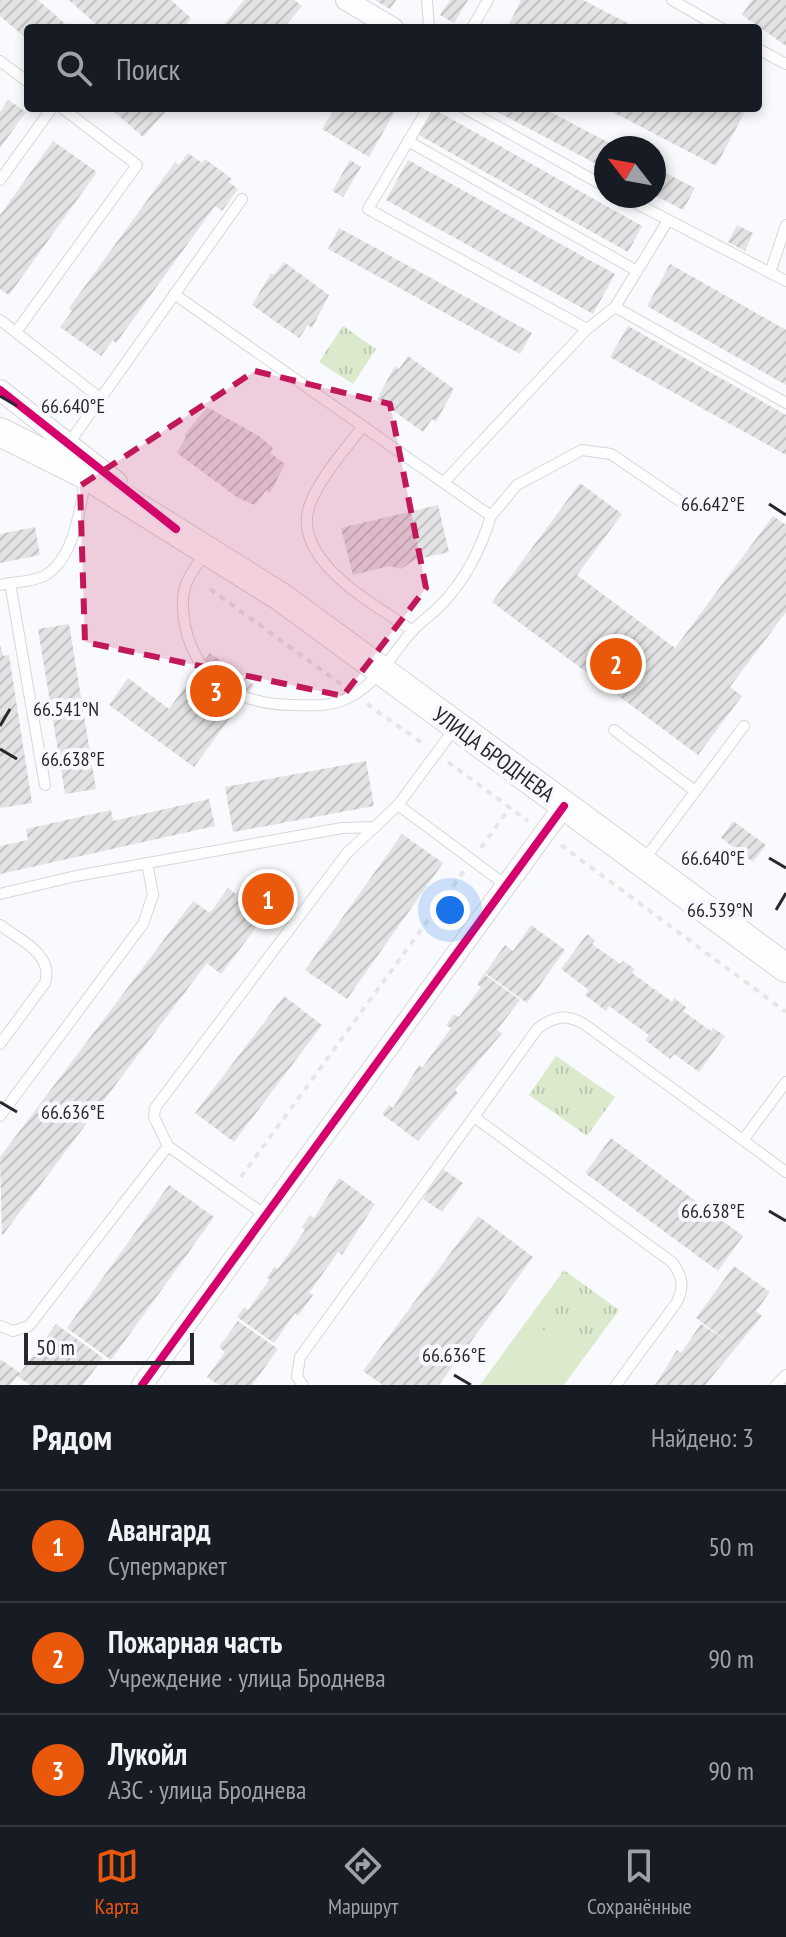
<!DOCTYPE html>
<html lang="ru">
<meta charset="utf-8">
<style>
:root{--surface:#171b24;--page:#20242c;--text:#f1f3f6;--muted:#9ea1a6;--line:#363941;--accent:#ea580c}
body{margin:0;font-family:"PT Sans Narrow",sans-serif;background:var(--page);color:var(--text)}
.compass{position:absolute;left:594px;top:136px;width:72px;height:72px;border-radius:50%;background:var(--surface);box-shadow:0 4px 12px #0003;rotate:301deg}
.scale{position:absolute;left:24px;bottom:20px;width:170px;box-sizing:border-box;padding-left:8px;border:4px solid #27282b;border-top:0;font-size:22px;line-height:28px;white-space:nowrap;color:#27282b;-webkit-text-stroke:6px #f7f9ff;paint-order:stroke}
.you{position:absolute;left:450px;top:910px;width:28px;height:28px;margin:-20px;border:6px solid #fff;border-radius:50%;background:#1a73e8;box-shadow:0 0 0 12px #1a73e833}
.badge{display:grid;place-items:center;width:52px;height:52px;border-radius:50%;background:var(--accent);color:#fff;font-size:26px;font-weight:700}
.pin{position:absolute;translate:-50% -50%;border:4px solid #fff;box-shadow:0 2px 8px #0006}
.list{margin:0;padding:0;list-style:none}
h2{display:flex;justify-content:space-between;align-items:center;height:104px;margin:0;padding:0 32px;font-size:34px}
h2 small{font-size:26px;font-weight:400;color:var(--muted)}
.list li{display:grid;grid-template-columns:52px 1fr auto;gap:24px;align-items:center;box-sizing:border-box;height:112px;padding:0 32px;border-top:2px solid var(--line)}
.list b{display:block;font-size:30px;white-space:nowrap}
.list p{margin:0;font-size:26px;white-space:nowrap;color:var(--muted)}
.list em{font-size:26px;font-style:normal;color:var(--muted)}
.icon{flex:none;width:44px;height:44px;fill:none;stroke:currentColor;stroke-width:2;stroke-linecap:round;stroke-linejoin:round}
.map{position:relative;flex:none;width:786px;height:1385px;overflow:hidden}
.search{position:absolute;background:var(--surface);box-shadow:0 4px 12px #0003;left:24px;right:24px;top:24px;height:88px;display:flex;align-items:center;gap:20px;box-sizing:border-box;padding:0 28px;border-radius:8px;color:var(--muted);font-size:30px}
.sheet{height:440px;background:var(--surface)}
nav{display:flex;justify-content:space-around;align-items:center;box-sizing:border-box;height:112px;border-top:2px solid var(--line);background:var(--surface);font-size:22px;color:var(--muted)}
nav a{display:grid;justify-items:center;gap:4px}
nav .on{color:var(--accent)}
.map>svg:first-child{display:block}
.grass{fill:url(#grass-tufts)}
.pitch{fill:#dbeacd}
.building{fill:url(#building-hatch)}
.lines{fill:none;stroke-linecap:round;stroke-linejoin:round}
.service-casing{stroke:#d6d7da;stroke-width:12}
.minor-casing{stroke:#d6d7da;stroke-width:22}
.secondary-casing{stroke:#d6d7da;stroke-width:30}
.path{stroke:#e5e6e6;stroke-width:4;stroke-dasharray:6 6;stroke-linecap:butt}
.service{stroke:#fefeff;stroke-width:10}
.minor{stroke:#fefeff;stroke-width:20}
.secondary{stroke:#fefeff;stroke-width:28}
.cycleway-casing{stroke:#f7f9ff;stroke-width:13}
.cycleway{stroke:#d6006c;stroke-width:8}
.marked{fill:#c2185b;fill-opacity:0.2;stroke:#c2185b;stroke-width:6;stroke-dasharray:16 10;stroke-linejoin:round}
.ticks{fill:none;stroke:#27282b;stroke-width:3}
.labels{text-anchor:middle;stroke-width:8;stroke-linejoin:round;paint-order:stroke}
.street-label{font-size:22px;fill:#27282b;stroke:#f7f9ff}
.ticks-label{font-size:20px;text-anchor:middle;fill:#27282b;stroke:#f7f9ff;stroke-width:8;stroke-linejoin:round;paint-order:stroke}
</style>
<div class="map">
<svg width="786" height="1385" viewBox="0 0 786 1385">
<defs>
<pattern id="grass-tufts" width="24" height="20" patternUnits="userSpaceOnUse" patternTransform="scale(2)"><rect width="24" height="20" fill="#dbeacd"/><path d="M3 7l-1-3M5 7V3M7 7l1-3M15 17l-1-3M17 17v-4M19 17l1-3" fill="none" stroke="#bcc9b0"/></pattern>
<pattern id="building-hatch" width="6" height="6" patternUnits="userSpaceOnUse" patternTransform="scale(2)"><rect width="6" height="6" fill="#e3e3e5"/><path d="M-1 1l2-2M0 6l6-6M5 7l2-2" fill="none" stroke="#c3c3c5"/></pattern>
</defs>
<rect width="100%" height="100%" fill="#f9fafd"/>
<g class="grass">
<polygon points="343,326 376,349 353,384 319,362"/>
<polygon points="556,1056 615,1097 587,1136 529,1095"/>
<polygon points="564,1270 619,1310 583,1359 528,1319"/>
</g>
<polygon class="pitch" points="528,1319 583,1359 564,1385 480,1385"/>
<g class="building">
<polygon points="0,0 38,0 70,28 28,28 28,40 0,16"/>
<polygon points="69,0 171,0 191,18 183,28 100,28"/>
<polygon points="244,0 294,0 302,6 284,28 221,28"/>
<polygon points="375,0 396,0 390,9"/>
<polygon points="450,0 468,0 454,23 440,15"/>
<polygon points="521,0 583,0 637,28 507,28"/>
<polygon points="752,0 786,0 786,46 742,15"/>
<polygon points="8,100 26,112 0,148 0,112"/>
<polygon points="110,108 161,108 165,112 143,137"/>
<polygon points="335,108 397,108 369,157 322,129"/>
<polygon points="432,108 642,226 628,252 417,134"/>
<polygon points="490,108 543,108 619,148 606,148 606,169"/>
<polygon points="605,108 747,108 716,166"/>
<polygon points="53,141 97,172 9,295 0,289 0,215"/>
<polygon points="188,153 202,163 205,159 232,179 229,182 238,189 222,211 215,206 116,343 113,340 101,356 60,327 72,311 69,308 175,162 179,165"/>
<polygon points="350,160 361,167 343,197 332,191"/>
<polygon points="408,160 615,274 593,314 386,200"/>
<polygon points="654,167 695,188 683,210 654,195"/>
<polygon points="737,225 753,233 745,251 728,242"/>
<polygon points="339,228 532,333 520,354 328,249"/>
<polygon points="284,262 329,295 312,328 308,325 299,338 252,305 271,273 274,275"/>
<polygon points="670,264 786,330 786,385 647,306"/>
<polygon points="628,326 786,415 786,455 610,357"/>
<polygon points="408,356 454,389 436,422 432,419 423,432 377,399 395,366 399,369"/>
<polygon points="207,407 259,436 273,448 270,453 285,464 270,493 266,490 255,505 238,498 177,453 186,437 184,435"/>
<polygon points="580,483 622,514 577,575 675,648 773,516 786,525 786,612 730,687 742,696 698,755 492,602"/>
<polygon points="438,505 449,552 414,560 401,569 389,566 353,575 341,528"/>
<polygon points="35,527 40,555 0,563 0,534"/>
<polygon points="69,624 96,789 65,794 38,629"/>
<polygon points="0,645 3,656 9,655 32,803 0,808"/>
<polygon points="210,653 254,685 194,767 109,705 128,678 169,709"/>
<polygon points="366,761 374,806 233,832 225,787"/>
<polygon points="209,799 215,826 0,874 0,846 28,840 26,829 111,810 113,821"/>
<polygon points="733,821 766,845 753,862 721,838"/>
<polygon points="402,834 443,863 347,999 305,970"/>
<polygon points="263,873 278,884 269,896 276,901 221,974 207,963 2,1236 0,1157 193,901 210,913 228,888 236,894 247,879 255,885"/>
<polygon points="531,925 565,950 527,1003 485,973 505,945 513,951"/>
<polygon points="587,934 595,940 592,944 620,964 623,961 635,969 632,973 672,1002 674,998 686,1007 683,1011 711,1031 713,1028 725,1036 699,1072 674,1054 670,1059 645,1040 649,1035 609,1006 606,1011 585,995 589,990 561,969"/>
<polygon points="484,974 520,1000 497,1030 502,1033 455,1090 458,1093 418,1141 382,1114 389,1105 393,1108 419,1065 422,1068 451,1028 446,1025 454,1014 459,1017 481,987 477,984"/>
<polygon points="284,996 322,1025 234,1142 195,1113"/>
<polygon points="611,1138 743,1236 718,1271 585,1173"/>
<polygon points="443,1169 463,1183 442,1212 423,1199"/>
<polygon points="339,1178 375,1204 342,1255 338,1252 309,1293 313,1295 298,1316 295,1313 274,1343 237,1317 244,1307 248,1310 270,1279 267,1278 274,1267 278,1269 305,1230 302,1227 310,1215 314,1218"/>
<polygon points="169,1185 214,1217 111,1360 67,1328"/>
<polygon points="478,1216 533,1257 439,1385 383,1385 363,1371"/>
<polygon points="734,1266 770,1292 756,1311 762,1316 705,1385 655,1385 677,1350 681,1353 701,1324 727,1341 696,1318"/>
<polygon points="238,1321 278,1349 252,1385 219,1385 207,1377 225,1352 219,1347"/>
<polygon points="56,1324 103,1358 83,1385 30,1385 17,1376 10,1385 0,1385 0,1359 20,1373"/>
</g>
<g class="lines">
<g class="service-casing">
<g id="service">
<polyline points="427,0 429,28"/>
<polyline points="672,0 721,28"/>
<polyline points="472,28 488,0"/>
<polyline points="758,49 786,64"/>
<polyline points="0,61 28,82"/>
<polyline points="428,108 368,209 587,329 615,307"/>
<polyline points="464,108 606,187"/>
<polyline points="408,141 637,271"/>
<polyline points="0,180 52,108"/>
<polyline points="622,196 786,281"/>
<polyline points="667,222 615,307 786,403"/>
<polyline points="770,273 786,225"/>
<path d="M174 294 491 516C481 549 465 580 441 605 432 614 422 621 413 630 389 657 377 687 341 701 325 707 308 705 292 705 238 704 197 681 185 626 183 612 181 597 186 584 190 573 199 563 205 553"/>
<polyline points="0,320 100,398"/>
<polyline points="16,332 137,165 62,108"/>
<path d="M363 426C345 450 321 476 310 504 289 560 376 605 413 631"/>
<polyline points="69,443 242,199"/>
<polyline points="444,482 587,329"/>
<polyline points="491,516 517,485 582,450 611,454 683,503"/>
<polyline points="10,583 45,785"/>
<path d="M0 585C13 582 32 582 44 576 75 559 80 507 86 477"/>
<polyline points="614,730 695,791"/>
<polyline points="398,805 507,886"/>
<polyline points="644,860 744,726"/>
<polyline points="0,894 76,876 342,828 375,827"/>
<path d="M0 925C20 940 54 954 45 983L0 1044"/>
<polyline points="0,1116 143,924 153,895 147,863"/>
<path d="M474 1117 673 1263C683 1278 684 1286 677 1302L616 1385"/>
<polyline points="743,1140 786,1172"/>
<polyline points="168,1146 154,1117 155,1108 347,853 398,805 455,728"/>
<polyline points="0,1326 13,1331 29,1326 168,1146 265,1215"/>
<path d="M303 1385 297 1377 300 1357 538 1028C555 1016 566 1014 584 1024L743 1140 786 1082"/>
<polyline points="776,1385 786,1375"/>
</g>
</g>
<g class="minor-casing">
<g id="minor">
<polyline points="346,0 393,28"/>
<polyline points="0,390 117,482"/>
<polyline points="142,1385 564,806"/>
</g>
</g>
<g class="secondary-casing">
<polyline id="secondary" points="0,432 86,475 281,597 786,968"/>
</g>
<g class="path">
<polyline points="210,589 341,684"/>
<polyline points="367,704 425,745"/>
<polyline points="448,762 528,821"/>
<polyline points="561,845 786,1012"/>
<polyline points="481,848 510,807"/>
<polyline points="241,1177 464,871"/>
</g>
<use href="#service" class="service"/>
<use href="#minor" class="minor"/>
<use href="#secondary" class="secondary"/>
<g class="cycleway-casing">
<g id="cycleway">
<polyline points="0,390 176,529"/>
<polyline points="142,1385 564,806"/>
</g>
</g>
<use href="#cycleway" class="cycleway"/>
</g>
<path class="marked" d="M255 371 390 404 426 588 343 696 85 642 80 486Z"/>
<path class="ticks" d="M0 396 17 406M769 504 786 515M0 726 10 709M0 749 17 759M769 858 786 868M776 910 786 893M0 1102 17 1112M769 1211 786 1221M454 1375 471 1385"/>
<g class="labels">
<g class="street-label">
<text transform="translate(494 754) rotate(36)" y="8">УЛИЦА БРОДНЕВА</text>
</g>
</g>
<g class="ticks-label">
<text x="73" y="413">66.640°E</text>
<text x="713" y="511">66.642°E</text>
<text x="66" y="716">66.541°N</text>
<text x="73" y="766">66.638°E</text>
<text x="713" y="865">66.640°E</text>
<text x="720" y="917">66.539°N</text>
<text x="73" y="1119">66.636°E</text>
<text x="713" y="1218">66.638°E</text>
<text x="454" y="1362">66.636°E</text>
</g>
</svg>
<svg class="compass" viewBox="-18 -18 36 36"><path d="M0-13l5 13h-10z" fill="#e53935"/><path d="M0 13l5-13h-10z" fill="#9ea1a6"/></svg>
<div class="scale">50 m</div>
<div class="you"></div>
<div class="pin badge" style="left:268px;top:899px">1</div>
<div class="pin badge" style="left:616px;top:664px">2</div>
<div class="pin badge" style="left:216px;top:691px">3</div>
<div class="search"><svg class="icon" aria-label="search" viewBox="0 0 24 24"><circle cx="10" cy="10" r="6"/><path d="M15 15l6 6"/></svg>Поиск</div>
</div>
<section class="sheet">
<h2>Рядом<small>Найдено: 3</small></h2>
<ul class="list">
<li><span class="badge">1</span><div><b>Авангард</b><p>Супермаркет</p></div><em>50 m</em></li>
<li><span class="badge">2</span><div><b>Пожарная часть</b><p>Учреждение · улица Броднева</p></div><em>90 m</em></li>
<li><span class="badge">3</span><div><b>Лукойл</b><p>АЗС · улица Броднева</p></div><em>90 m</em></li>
</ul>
</section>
<nav>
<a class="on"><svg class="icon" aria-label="map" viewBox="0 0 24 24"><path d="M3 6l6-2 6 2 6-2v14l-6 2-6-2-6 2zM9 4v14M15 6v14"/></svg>Карта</a>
<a><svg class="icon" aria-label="directions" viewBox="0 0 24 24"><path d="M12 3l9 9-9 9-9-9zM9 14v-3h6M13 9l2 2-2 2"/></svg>Маршрут</a>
<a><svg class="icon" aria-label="saved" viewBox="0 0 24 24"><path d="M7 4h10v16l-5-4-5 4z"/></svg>Сохранённые</a>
</nav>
